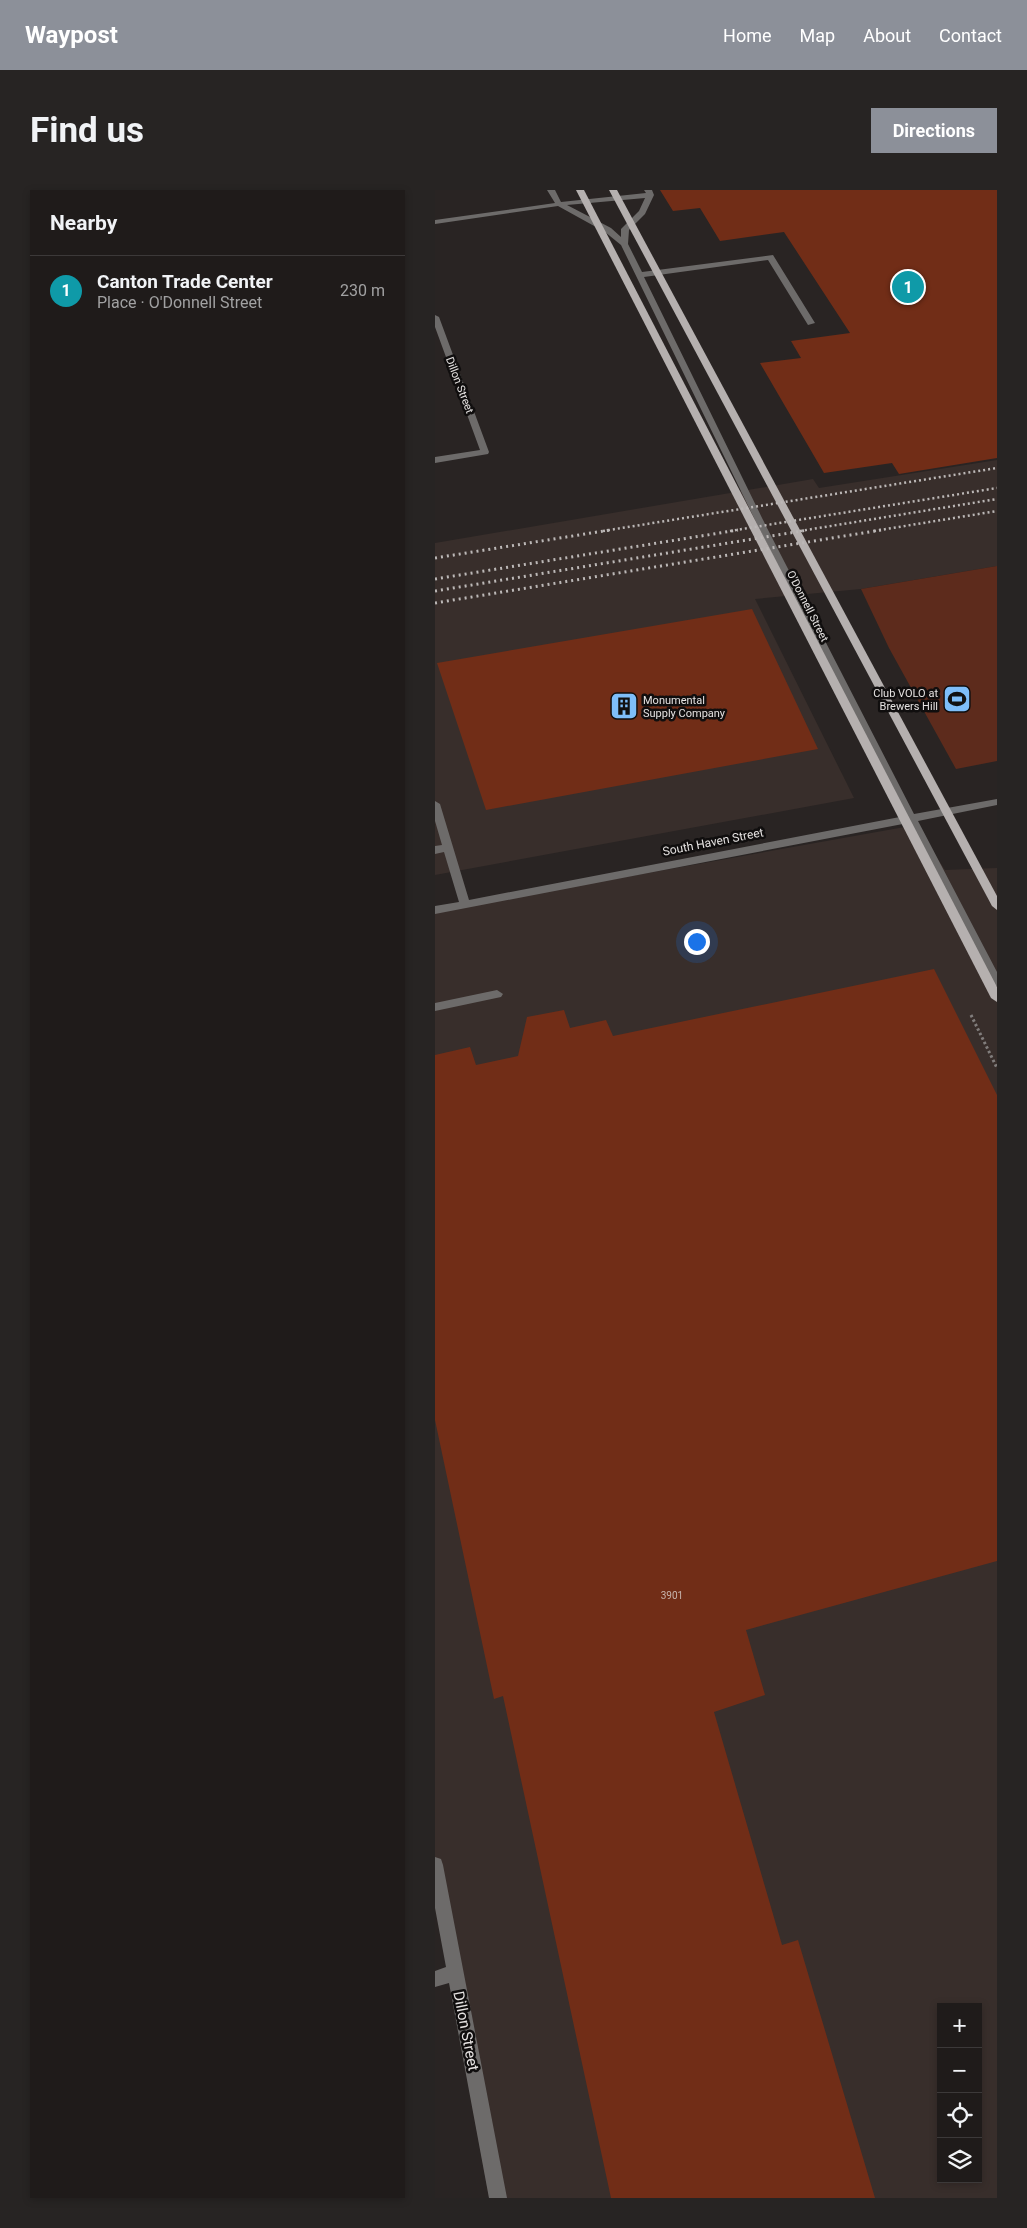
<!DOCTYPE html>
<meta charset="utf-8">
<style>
:root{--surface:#1f1b1a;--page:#272423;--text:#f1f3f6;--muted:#a1a1a2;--line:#3c3939;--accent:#8c9099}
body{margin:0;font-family:Roboto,sans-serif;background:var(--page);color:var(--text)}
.controls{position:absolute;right:15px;bottom:15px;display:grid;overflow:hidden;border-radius:0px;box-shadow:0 2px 8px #0003}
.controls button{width:45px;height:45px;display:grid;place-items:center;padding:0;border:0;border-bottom:1px solid var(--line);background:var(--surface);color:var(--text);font:25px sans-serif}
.you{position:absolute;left:261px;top:751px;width:18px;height:18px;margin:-12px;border:4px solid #fff;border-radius:50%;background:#1a73e8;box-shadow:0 0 0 8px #1a73e833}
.badge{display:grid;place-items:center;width:32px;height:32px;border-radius:50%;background:var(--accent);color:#fff;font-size:16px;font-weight:700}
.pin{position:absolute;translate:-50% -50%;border:2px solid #fff;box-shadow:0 1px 5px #0006}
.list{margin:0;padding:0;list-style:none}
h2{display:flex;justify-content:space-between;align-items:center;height:65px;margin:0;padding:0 20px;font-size:21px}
h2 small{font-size:16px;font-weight:400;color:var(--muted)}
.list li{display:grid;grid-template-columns:32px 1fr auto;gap:15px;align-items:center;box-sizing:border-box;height:70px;padding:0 20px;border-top:1px solid var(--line)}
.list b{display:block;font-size:19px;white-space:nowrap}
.list p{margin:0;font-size:16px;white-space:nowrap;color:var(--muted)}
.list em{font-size:16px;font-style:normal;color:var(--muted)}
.icon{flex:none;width:28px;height:28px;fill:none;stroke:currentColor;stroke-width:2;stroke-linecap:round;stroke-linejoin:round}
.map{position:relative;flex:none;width:562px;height:2008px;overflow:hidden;border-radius:0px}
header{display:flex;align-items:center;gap:30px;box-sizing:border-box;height:70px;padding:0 25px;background:var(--accent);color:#fff}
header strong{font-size:24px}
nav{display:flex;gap:28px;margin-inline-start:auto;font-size:18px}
.intro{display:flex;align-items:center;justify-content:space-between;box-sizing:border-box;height:120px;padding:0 30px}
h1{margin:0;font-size:35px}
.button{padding:12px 22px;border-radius:0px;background:var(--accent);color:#fff;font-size:18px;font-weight:700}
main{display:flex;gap:30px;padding:0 30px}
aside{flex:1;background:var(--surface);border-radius:0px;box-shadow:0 2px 8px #0003}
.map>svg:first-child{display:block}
.built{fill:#382e2b;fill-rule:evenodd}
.green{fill:#5d2b1c}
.building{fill:#712d17}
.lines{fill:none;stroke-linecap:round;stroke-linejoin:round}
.path{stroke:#817d7c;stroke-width:3;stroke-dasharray:2.5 2.5;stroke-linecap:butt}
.minor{fill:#6d6b6a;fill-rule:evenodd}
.major{fill:#b5b0af;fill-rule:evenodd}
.rail-far1{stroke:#bcb8b7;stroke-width:2.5;stroke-dasharray:2 3;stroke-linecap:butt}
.rail{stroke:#bcb8b7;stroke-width:3;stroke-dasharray:2 4;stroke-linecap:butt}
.labels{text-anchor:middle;stroke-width:5;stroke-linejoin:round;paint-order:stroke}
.number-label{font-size:10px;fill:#c8b5ae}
.far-street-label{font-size:11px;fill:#e5e2e1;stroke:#100e0e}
.far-poi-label{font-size:11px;fill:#e5e2e1;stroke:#100e0e;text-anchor:end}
.street-label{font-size:12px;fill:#e5e2e1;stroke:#100e0e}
.near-street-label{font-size:15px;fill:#e5e2e1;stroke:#100e0e}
</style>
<header>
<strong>Waypost</strong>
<nav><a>Home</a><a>Map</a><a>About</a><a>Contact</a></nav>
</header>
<div class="intro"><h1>Find us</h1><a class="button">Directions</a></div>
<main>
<aside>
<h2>Nearby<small></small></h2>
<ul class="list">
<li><span class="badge" style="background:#0f9aa8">1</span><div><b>Canton Trade Center</b><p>Place · O'Donnell Street</p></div><em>230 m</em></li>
</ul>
</aside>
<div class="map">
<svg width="562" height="2008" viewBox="0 0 562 2008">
<rect width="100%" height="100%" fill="#292423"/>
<g class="built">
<polygon points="562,270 562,376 426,399 320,409 419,608 0,685 0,353 378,289 384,298"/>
<path d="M481 635 510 680 562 678V2008H54L0 1711V721ZM506 1817H543V1989H506Z"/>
</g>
<polygon class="green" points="562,376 562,571 521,579 454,458 426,399"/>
<g class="building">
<polygon points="225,0 562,0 562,268 464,284 457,273 389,283 325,173 366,168 356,151 415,143 349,42 285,51 265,18 238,21"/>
<polygon points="317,419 383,559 51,620 2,473"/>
<polygon points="499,779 562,905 562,1371 311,1440 330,1505 279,1522 347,1755 363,1750 440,2008 176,2008 68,1506 59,1509 0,1230 0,865 35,857 41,875 83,866 92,827 129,820 135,838 171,830 178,846"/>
</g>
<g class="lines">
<polyline class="path" points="536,825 562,878"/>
<g class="minor">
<path d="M112 0H120L126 12 211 3 209 0H217L219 5 210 24 194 40 193 54 207 82 338 65 380 133 373 135 333 70 209 87 331 336 479 624 562 609V615L483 631 562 782V796L558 795 473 633 0 724V716L24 712 9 662 0 664V656L7 655 0 631V611L5 614 34 710 470 626 323 336 186 55 170 42 123 16 0 34V30L120 13ZM210 8 204 21 186 39V47L176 38 132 15Z"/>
<polygon points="0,125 4,127 54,262 53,264 0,273 0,267 45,260 0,137"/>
<polygon points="62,800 68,804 66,807 0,821 0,813"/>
<polygon points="0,1667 6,1669 8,1675 72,2008 54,2008 14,1793 0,1797 0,1781 11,1777 0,1718"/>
</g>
<g class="major">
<polygon points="141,0 149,0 562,797 562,812 556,808"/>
<polygon points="174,0 182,0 562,706 562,720 557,716"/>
</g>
<g class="rail-far1">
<polyline points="168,341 562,278"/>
<polyline points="295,341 562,298"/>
<polyline points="365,341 562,309"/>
<polyline points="439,341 562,321"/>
</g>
<g class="rail">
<polyline points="0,368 175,340"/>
<polyline points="0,389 303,340"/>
<polyline points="0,401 373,340"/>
<polyline points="0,413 446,340"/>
</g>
</g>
<defs>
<g id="stadium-square" transform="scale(1.4375)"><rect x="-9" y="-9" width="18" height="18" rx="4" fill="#7ebef9" stroke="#100e0e"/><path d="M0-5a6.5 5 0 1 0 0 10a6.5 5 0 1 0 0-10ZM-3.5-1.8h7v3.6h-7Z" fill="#111"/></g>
<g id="building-square" transform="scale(1.4375)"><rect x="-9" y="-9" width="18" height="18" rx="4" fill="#7ebef9" stroke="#100e0e"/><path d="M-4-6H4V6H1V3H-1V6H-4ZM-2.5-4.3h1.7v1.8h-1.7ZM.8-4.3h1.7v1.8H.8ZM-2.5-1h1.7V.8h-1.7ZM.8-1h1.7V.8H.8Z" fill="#111"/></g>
</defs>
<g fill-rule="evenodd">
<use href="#stadium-square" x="522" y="509"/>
<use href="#building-square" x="189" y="516"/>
</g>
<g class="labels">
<g class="number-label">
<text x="237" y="1409">3901</text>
</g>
<g class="far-street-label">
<text transform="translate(25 195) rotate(69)" y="4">Dillon Street</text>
<text transform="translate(373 416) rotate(63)" y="4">O'Donnell Street</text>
</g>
<g class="far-poi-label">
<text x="503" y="507">Club VOLO at<tspan x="503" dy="13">Brewers Hill</tspan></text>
<text x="208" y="514" text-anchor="start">Monumental<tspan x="208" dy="13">Supply Company</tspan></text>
</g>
<g class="street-label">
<text transform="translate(278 652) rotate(-11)" y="4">South Haven Street</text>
</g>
<g class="near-street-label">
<text transform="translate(31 1841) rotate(79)" y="5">Dillon Street</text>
</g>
</g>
</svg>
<div class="controls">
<button>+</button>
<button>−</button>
<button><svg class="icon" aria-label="locate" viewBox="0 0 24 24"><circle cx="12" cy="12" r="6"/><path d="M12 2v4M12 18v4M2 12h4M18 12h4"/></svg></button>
<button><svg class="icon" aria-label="layers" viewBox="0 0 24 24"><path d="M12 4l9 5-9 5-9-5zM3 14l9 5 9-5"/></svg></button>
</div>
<div class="you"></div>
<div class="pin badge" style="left:473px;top:97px;background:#0f9aa8">1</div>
</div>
</main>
